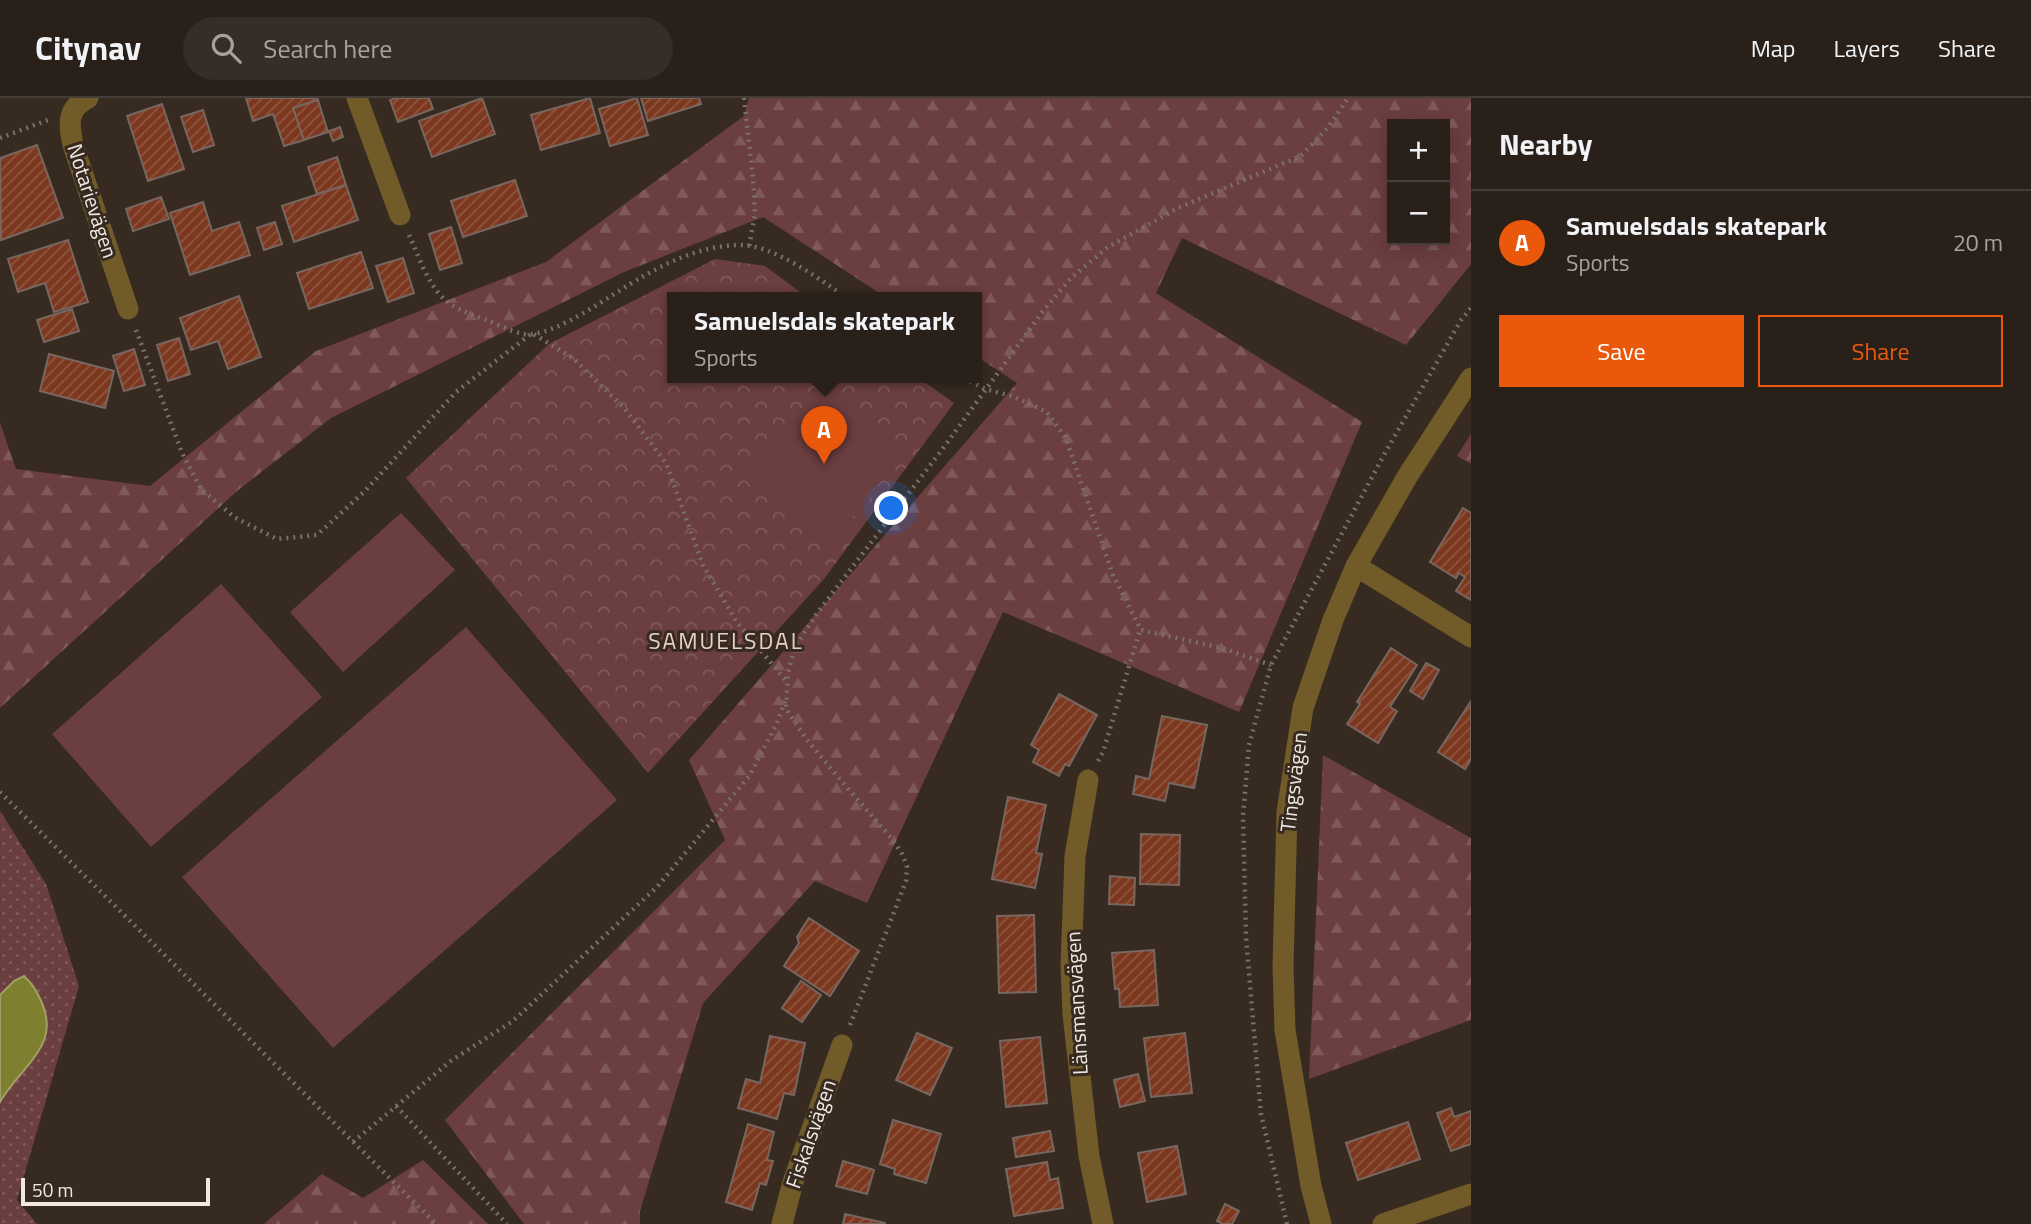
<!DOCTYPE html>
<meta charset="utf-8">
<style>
:root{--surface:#292019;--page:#352d26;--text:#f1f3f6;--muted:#a5a3a2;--line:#453e38;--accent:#ea580c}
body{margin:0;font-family:"Titillium Web",sans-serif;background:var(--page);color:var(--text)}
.controls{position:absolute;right:21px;top:21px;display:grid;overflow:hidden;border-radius:0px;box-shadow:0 4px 18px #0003}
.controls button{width:63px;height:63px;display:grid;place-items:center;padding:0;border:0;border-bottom:2px solid var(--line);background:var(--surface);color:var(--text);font:35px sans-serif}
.scale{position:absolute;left:21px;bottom:18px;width:189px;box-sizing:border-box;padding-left:7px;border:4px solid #f0e8e2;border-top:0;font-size:19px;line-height:24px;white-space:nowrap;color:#f0e8e2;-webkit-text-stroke:5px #372b21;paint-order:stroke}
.you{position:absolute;left:892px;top:411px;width:24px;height:24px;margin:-18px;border:5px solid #fff;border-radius:50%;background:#1a73e8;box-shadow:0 0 0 10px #1a73e833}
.badge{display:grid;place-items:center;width:46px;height:46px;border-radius:50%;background:var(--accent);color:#fff;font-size:23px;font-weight:700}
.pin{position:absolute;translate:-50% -58px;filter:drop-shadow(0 2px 4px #0008)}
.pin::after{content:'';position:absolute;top:37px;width:24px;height:21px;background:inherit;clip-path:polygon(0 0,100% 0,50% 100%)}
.popup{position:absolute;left:667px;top:194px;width:315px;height:91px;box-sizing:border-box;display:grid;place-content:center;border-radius:0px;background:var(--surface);filter:drop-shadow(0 2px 5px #0005);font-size:23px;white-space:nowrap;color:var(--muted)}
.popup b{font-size:26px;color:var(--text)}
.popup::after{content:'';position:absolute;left:50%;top:100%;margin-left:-14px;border:14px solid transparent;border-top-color:var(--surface)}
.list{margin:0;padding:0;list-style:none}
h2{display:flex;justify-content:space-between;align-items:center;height:91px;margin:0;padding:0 28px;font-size:30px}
h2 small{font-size:23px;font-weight:400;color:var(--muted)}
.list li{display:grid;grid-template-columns:46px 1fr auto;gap:21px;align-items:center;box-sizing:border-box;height:105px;padding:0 28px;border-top:2px solid var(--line)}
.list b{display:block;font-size:26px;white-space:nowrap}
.list p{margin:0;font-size:23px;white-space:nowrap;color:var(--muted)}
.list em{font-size:23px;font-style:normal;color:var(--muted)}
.actions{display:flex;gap:14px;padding:21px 28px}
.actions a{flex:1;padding:16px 0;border:2px solid var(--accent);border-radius:0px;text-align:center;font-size:24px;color:var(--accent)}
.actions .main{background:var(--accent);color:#fff}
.icon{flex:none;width:38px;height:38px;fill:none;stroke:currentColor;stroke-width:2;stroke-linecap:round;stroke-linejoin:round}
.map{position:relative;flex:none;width:1471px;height:1126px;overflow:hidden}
header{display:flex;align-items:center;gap:42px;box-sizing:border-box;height:98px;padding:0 35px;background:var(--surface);border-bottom:2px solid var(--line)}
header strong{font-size:33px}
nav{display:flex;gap:38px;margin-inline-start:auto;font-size:24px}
.search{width:490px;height:63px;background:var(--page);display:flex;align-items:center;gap:18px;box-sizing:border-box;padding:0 24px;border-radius:38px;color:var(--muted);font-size:26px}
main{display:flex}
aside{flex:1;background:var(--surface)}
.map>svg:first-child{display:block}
.grass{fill:url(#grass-dots)}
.forest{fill:url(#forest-firs);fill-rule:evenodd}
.park{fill:url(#park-crowns)}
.garden{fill:#6b3e40}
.water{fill:#7f802f;stroke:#a19f65;stroke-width:2}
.building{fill:url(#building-hatch);stroke:#786660;stroke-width:2}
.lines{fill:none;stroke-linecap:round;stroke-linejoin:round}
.path{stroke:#7a7067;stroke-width:4.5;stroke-dasharray:2 5;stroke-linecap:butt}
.minor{stroke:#705b29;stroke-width:21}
.labels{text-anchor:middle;stroke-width:6;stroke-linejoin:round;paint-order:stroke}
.street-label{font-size:21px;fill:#f0e8e2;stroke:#372b21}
.neighbourhood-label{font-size:23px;letter-spacing:2px;fill:#e3d3c6;stroke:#372b21}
</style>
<header>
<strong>Citynav</strong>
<div class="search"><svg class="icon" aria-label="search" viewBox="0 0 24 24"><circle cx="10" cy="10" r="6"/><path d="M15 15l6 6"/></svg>Search here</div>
<nav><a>Map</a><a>Layers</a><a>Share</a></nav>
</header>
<main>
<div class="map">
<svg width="1471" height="1126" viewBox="0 0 1471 1126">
<defs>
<pattern id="grass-dots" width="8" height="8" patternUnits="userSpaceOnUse" patternTransform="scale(1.75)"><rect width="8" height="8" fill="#6b3e40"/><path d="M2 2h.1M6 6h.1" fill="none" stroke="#805a5b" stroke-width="1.8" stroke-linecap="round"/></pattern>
<pattern id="forest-firs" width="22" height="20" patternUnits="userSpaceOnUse" patternTransform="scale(1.75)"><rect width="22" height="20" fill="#6b3e40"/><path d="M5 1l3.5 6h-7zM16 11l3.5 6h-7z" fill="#805a5b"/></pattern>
<pattern id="park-crowns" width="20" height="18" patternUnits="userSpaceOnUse" patternTransform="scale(1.75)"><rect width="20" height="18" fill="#6b3e40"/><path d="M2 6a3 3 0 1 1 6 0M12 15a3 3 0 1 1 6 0" fill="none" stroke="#805a5b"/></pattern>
<pattern id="building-hatch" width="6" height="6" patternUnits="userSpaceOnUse" patternTransform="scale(1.75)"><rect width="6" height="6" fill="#7c381f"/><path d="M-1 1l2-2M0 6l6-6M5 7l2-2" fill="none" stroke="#8f553f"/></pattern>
</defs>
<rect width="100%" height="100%" fill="#372b21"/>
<polygon class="grass" points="0,713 46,786 79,888 17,1102 37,1126 0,1126"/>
<g class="forest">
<path d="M749 0H1471V166L1406 247 1182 140 1156 195 1362 324 1239 614 1003 514 867 805 815 783 703 905 640 1113V1126H524L445 1022 725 742 689 662 1017 285 976 258V200H887L763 119 624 174 331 320 237 393 0 610V325L16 371 150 388 316 253 546 164 744 18ZM1445 26V142H1392V26Z"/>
<polygon points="1471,336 1471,366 1457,358"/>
<polygon points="1323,657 1471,740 1471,922 1309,981"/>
<polygon points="423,1062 488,1126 264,1126 322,1076 363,1100"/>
</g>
<polygon class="park" points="715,161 765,168 808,200 672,200 672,280 919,280 954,305 824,481 648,675 406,380 549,246"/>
<g class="garden">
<polygon points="823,290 902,352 868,402 829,446 743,381"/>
<polygon points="401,415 455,472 343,574 290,514"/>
<polygon points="221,486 322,599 151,749 52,636"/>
<polygon points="466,529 617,702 333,950 182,779"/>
</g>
<path class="water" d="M24 878C33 886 37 894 42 905 61 949 19 970 0 1004V897L14 883Z"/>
<g class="building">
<polygon points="246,0 317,0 318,2 293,10 304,42 284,48 273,16 253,23"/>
<polygon points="396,0 429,0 433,11 398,24 390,2"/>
<polygon points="482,0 495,36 432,59 419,23"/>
<polygon points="590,0 600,35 541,52 531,17"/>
<polygon points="637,0 648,37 610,48 599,11"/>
<polygon points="641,0 699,0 701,6 648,23"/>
<polygon points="318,2 328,34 304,42 293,10"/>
<polygon points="162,6 184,71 148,83 127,18"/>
<polygon points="203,12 214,47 193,54 181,19"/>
<polygon points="340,29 343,39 333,43 329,33"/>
<polygon points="37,47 63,120 1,142 0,60"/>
<polygon points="337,59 346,87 317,96 308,69"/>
<polygon points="515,82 527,118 463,139 451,103"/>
<polygon points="346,87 358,122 294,144 282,108"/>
<polygon points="161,99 169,121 133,133 126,111"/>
<polygon points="203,104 212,133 239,124 250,157 190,177 170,115"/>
<polygon points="275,124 282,146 264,152 257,130"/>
<polygon points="451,129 462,165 440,172 429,136"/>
<polygon points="68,142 88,204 54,214 45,185 18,194 8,161"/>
<polygon points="361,154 373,190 309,211 297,175"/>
<polygon points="403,160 414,195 388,204 376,168"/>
<polygon points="239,198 261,259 228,271 218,243 191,252 180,220"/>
<polygon points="72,211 79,233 44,244 37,222"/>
<polygon points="179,240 190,276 168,283 157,247"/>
<polygon points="134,251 145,287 124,293 113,258"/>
<polygon points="49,256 114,273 105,310 40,293"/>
<polygon points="1463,410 1471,415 1471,502 1456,493 1465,479 1459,475 1456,480 1430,464"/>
<polygon points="1391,550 1417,567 1390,609 1397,613 1378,645 1347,626 1360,606 1357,604"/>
<polygon points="1426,565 1439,572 1423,601 1410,593"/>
<polygon points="1059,596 1097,617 1069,668 1065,666 1059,678 1033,664 1039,652 1031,647"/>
<polygon points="1471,603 1471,661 1465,671 1438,654"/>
<polygon points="1162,618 1207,627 1194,690 1169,685 1165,703 1133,696 1136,678 1149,681"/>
<polygon points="1008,699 1046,707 1036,755 1042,756 1035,790 992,781"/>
<polygon points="1141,736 1180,737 1179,787 1140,786"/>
<polygon points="1110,778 1135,780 1134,807 1109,806"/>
<polygon points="1034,817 1036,894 999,895 997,818"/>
<polygon points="809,820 859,853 830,898 784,868 799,845 797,839"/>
<polygon points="1154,852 1158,907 1120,909 1119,891 1115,891 1112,855"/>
<polygon points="801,883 821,897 802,924 782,910"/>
<polygon points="917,935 952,950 930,997 896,982"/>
<polygon points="1185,935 1192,995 1151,999 1144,940"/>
<polygon points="770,938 805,945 794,997 784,995 777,1021 738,1010 746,981 760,985"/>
<polygon points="1040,939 1047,1005 1006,1009 1000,943"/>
<polygon points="1138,976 1145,1003 1120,1009 1114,982"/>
<polygon points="1451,1010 1454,1019 1471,1013 1471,1046 1451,1053 1437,1015"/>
<polygon points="893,1022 941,1036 926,1085 894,1076 895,1071 880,1066"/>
<polygon points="1408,1024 1420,1061 1358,1082 1346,1045"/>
<polygon points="748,1026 774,1034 767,1062 773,1063 766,1087 760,1085 752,1112 726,1104"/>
<polygon points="1050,1033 1054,1053 1016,1059 1013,1040"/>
<polygon points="1177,1048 1186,1096 1147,1104 1138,1055"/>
<polygon points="843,1063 874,1072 867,1096 836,1088"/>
<polygon points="1047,1064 1050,1082 1058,1080 1063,1110 1014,1118 1006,1071"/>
<polygon points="1225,1106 1239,1113 1232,1126 1223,1126 1217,1123"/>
<polygon points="845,1116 885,1125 885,1126 843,1126"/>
</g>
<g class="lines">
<g class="path">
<polyline points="744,0 753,80 755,116 749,149"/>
<polyline points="0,40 48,22"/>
<path d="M409 137C419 159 427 185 445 202 457 212 475 218 489 223 499 227 512 234 524 236 555 240 614 194 642 179 671 162 704 148 738 147 773 146 819 181 847 200"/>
<polyline points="136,232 182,355 201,391 234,419 277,441 317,437 365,393 456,294 532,235 574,261 625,311 666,365 703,467 736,523 787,584"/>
<polyline points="964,280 985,291 1012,298 1047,314 1066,341 1113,477 1141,532 1222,550 1271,567"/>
<polyline points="1098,663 1103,654 1140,532"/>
<polyline points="0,694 436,1126"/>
<polyline points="850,927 906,783 907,768 902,756 893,742 838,679 807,642 786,611 788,575 795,549 818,514 941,353 1043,213 1071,180 1108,149 1178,110 1301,58 1329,28 1348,0"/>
<polyline points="396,1008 507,1126"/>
<polyline points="353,1044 452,962 513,923 657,789 750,677 777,625 785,603"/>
<polyline points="1287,1126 1261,1016 1246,839 1243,718 1249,647 1271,567 1385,355 1461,222 1471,210"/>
</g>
<g class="minor">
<path d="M88 0C66 11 69 26 73 47L128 211"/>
<polyline points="357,0 400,117"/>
<polyline points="1356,468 1471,539"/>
<polyline points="1088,682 1075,758 1071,868 1073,916 1089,1058 1103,1126"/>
<polyline points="782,1126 793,1084 842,947"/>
<polyline points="1321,1126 1311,1088 1285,932 1283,868 1287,714 1303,610 1333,522 1356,468 1407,379 1471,280"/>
<polyline points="1383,1126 1471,1096"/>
</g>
</g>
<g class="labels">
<g class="street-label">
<text transform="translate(92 103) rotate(72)" y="7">Notarievägen</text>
<text transform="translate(1294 684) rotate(-83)" y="7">Tingsvägen</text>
<text transform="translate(1077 905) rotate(-93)" y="7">Länsmansvägen</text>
<text transform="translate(811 1036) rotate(-71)" y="7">Fiskalsvägen</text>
</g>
<g class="neighbourhood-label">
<text x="726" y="551">SAMUELSDAL</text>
</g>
</g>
</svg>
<div class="controls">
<button>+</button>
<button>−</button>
</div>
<div class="scale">50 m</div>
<div class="you"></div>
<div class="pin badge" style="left:824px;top:366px">A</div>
<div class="popup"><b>Samuelsdals skatepark</b>Sports</div>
</div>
<aside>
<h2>Nearby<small></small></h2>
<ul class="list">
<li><span class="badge">A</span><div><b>Samuelsdals skatepark</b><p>Sports</p></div><em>20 m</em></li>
</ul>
<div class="actions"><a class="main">Save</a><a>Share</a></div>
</aside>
</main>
